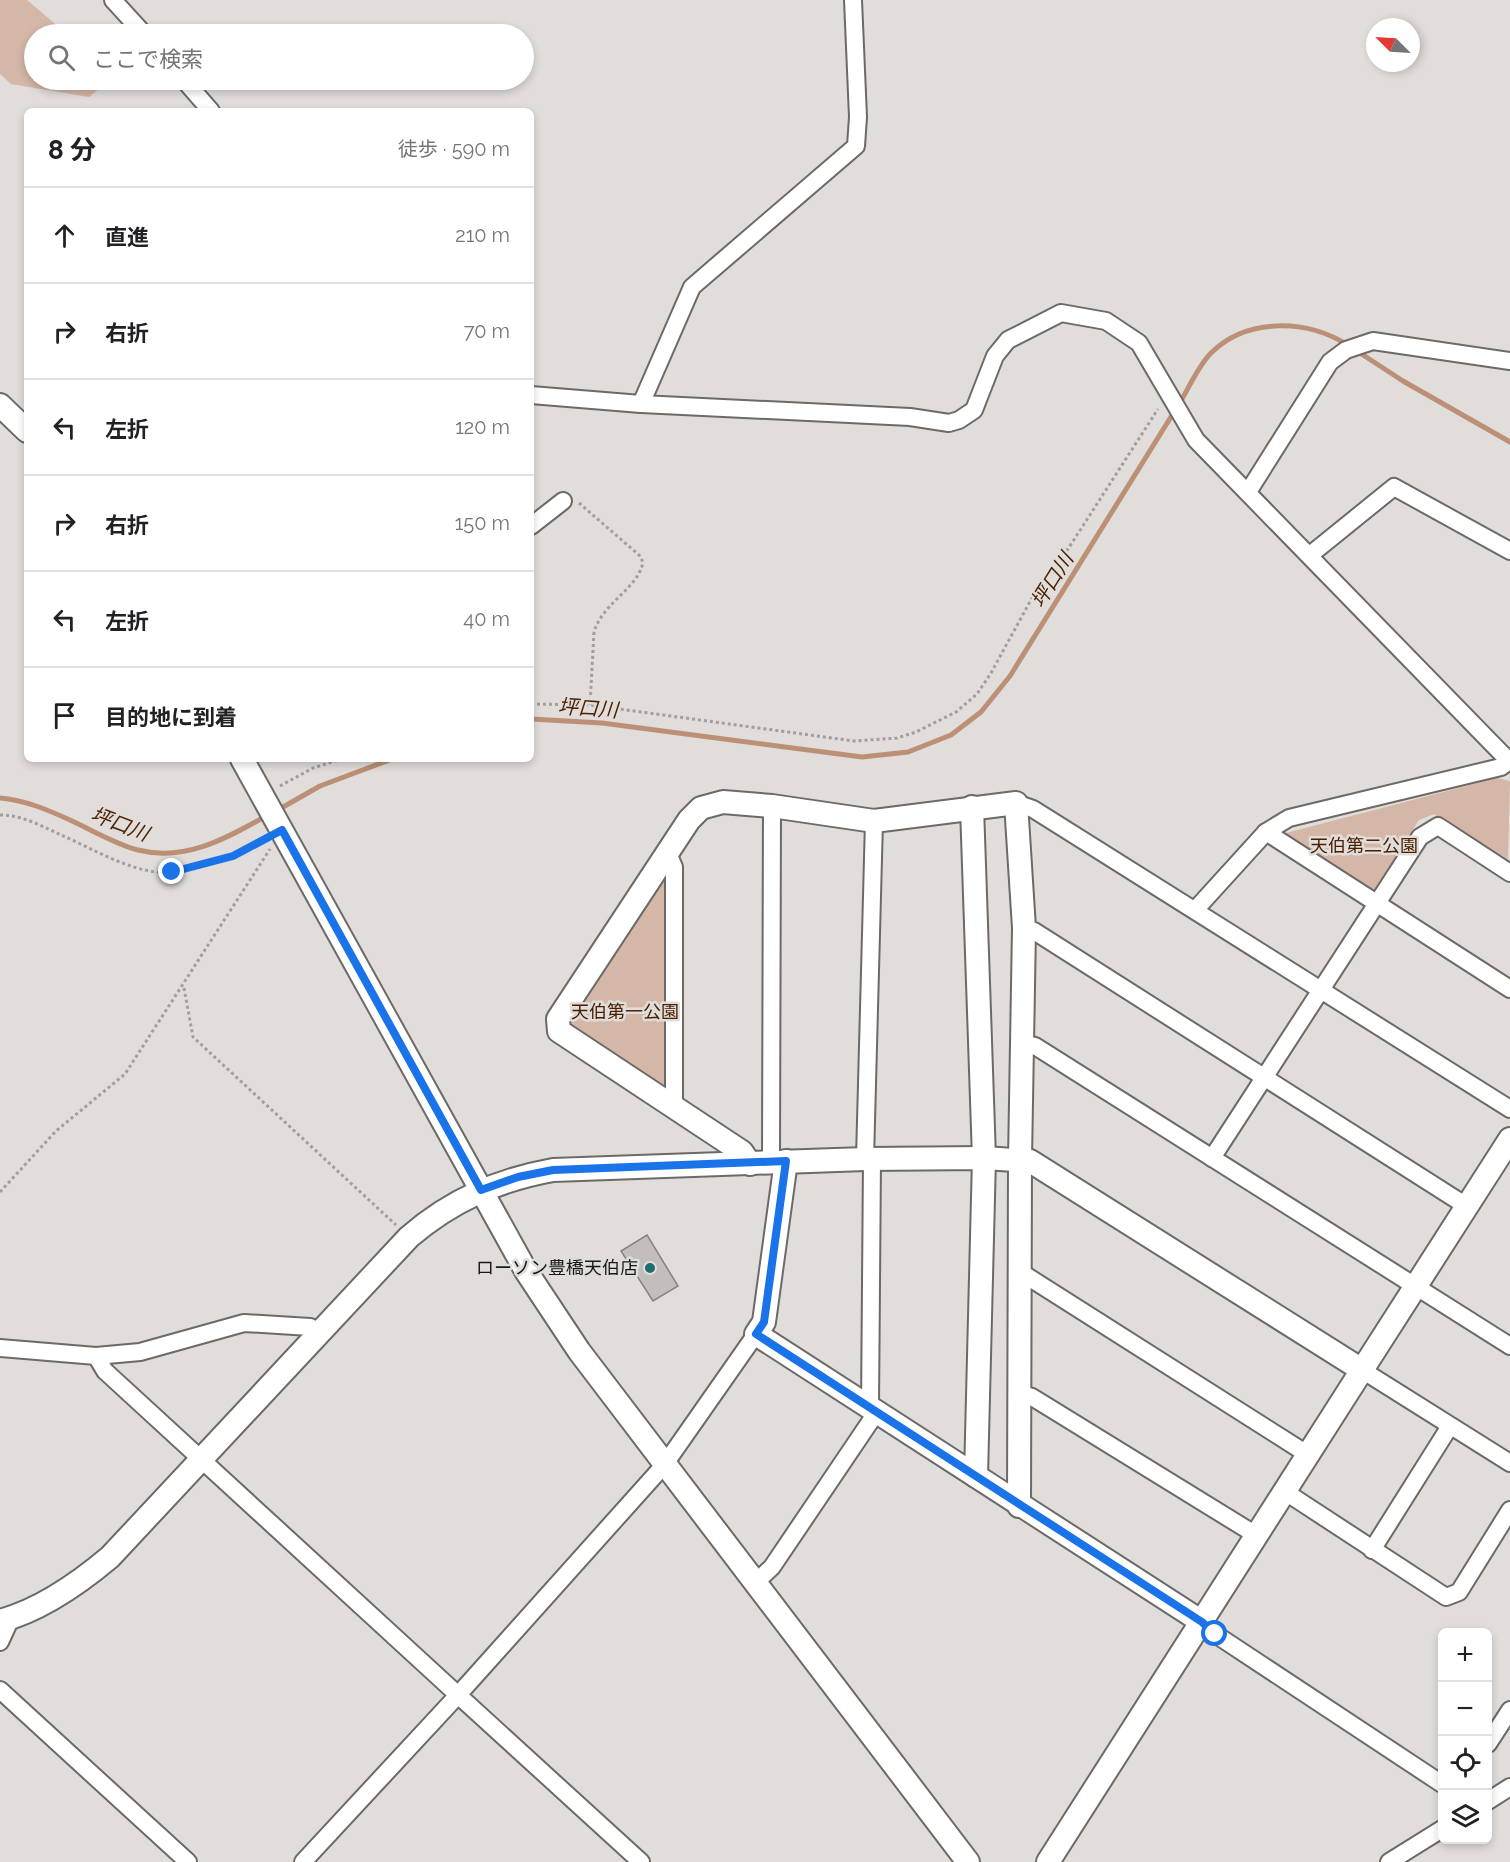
<!DOCTYPE html>
<html lang="ja">
<meta charset="utf-8">
<style>
:root{--surface:#fff;--page:#f2f2f2;--text:#202124;--muted:#757577;--line:#e0e0e0}
body{margin:0;font-family:Raleway,"Noto Sans JP",sans-serif;background:var(--page);color:var(--text)}
.controls{position:absolute;right:18px;bottom:18px;display:grid;overflow:hidden;border-radius:9px;box-shadow:0 3px 9px #0003}
.controls button{width:54px;height:54px;display:grid;place-items:center;padding:0;border:0;border-bottom:2px solid var(--line);background:var(--surface);color:var(--text);font:30px sans-serif}
.compass{position:absolute;left:1366px;top:18px;width:54px;height:54px;border-radius:50%;background:var(--surface);box-shadow:0 3px 9px #0003;rotate:294deg}
.stop{position:absolute;width:18px;height:18px;margin:-14px;border:4px solid #1a73e8;border-radius:50%;background:#fff}
.stop.end{background:#1a73e8;border-color:#fff;box-shadow:0 2px 6px #0008}
.list{margin:0;padding:0;list-style:none}
h2{display:flex;justify-content:space-between;align-items:center;height:78px;margin:0;padding:0 24px;font-size:26px}
h2 small{font-size:20px;font-weight:400;color:var(--muted)}
.list li{display:grid;grid-template-columns:39px 1fr auto;gap:18px;align-items:center;box-sizing:border-box;height:96px;padding:0 24px;border-top:2px solid var(--line)}
.list b{display:block;font-size:22px;white-space:nowrap}
.list em{font-size:20px;font-style:normal;color:var(--muted)}
.icon{flex:none;width:33px;height:33px;fill:none;stroke:currentColor;stroke-width:2;stroke-linecap:round;stroke-linejoin:round}
.map{position:relative;flex:none;width:1510px;height:1862px;overflow:hidden}
.search{position:absolute;background:var(--surface);box-shadow:0 3px 9px #0003;left:24px;top:24px;width:510px;height:66px;display:flex;align-items:center;gap:15px;box-sizing:border-box;padding:0 21px;border-radius:33px;color:var(--muted);font-size:22px}
.panel{position:absolute;background:var(--surface);box-shadow:0 3px 9px #0003;left:24px;top:108px;width:510px;height:654px;border-radius:9px}
.map>svg:first-child{display:block}
.green{fill:#d4b7a7}
.lines{fill:none;stroke-linecap:round;stroke-linejoin:round}
.stream{stroke:#bc9076;stroke-width:5}
.building{fill:#c1bebc;stroke:#868381;stroke-width:1.5}
.street-casing{stroke:#6c6967;stroke-width:20}
.secondary-casing{stroke:#6c6967;stroke-width:26}
.path{stroke:#a19e9d;stroke-width:3;stroke-dasharray:3 3;stroke-linecap:butt}
.street{stroke:#fff;stroke-width:16}
.secondary{stroke:#fff;stroke-width:22}
.route{stroke:#1a73e8;stroke-width:8}
.poi-dot{fill:#216c71;stroke:#e1dddb;stroke-width:2}
.labels{text-anchor:middle;stroke-width:5;stroke-linejoin:round;paint-order:stroke}
.park-label{font-size:18px;fill:#4a2001;stroke:#e1dddb}
.poi-label{font-size:18px;fill:#1a1918;stroke:#e1dddb;text-anchor:end}
.water-label{font-size:20px;font-style:italic;fill:#4c2102;stroke:#e1dddb}
</style>
<div class="map">
<svg width="1510" height="1862" viewBox="0 0 1510 1862">
<rect width="100%" height="100%" fill="#e1dddb"/>
<g class="green">
<polygon points="0,0 27,0 67,34 34,34 34,80 110,80 89,97 11,84 0,74"/>
<polygon points="1497,778 1510,781 1508,859 1434,814 1419,820 1373,891 1286,833"/>
<polygon points="665,874 665,1086 568,1024"/>
</g>
<g class="lines">
<g class="stream">
<polyline points="1357,351 1403,381 1510,442"/>
<path d="M1179 404C1189 388 1198 366 1211 353 1247 317 1309 319 1349 346"/>
<polyline points="531,719 602,723 862,757 908,752 951,735 981,712 1010,676 1174,412"/>
<path d="M0 798C25 800 48 810 70 820 92 830 115 844 138 850 186 862 227 838 268 815"/>
<polyline points="276,811 320,786 392,759"/>
</g>
</g>
<polygon class="building" points="647,1235 678,1286 653,1301 621,1251"/>
<g class="lines">
<g class="street-casing">
<g id="street">
<polyline points="113,0 144,34"/>
<polyline points="184,80 211,111"/>
<polyline points="531,395 641,404 910,417 949,423 959,420 974,410 995,356 1008,340 1061,313 1106,321 1139,343 1196,440 1510,762"/>
<polyline points="641,404 692,287 856,146 858,117 853,0"/>
<polyline points="1248,492 1330,362 1346,350 1373,341 1510,361"/>
<polyline points="531,526 563,501"/>
<polyline points="1310,555 1394,487 1510,551"/>
<polyline points="1016,803 1033,809 1510,1109"/>
<polyline points="1266,832 1510,989"/>
<polyline points="667,851 674,867 674,1106"/>
<polyline points="1196,909 1266,832 1289,818 1501,767 1510,760"/>
<polyline points="1024,928 1034,931 1468,1207"/>
<polyline points="1022,1043 1035,1046 1510,1346"/>
<polyline points="1212,1158 1420,837 1438,826 1510,873"/>
<polyline points="865,1159 874,821"/>
<polyline points="771,1161 772,806"/>
<polyline points="1022,1273 1307,1454"/>
<polyline points="0,1348 96,1356 105,1371 458,1695 665,1464 756,1334"/>
<polyline points="96,1356 140,1352 244,1323 310,1327 320,1332"/>
<polyline points="1362,1370 1510,1463"/>
<polyline points="1021,1394 1032,1397 1256,1535"/>
<polyline points="870,1409 872,1159"/>
<polyline points="1284,1491 1446,1597 1459,1592 1510,1510"/>
<polyline points="1372,1550 1450,1426"/>
<polyline points="755,1583 772,1567 876,1413"/>
<polyline points="1202,1622 1215,1634 1442,1784"/>
<polyline points="0,1642 11,1618"/>
<polyline points="0,1690 188,1862"/>
<polyline points="1488,1744 1510,1710"/>
<polyline points="1488,1801 1510,1787"/>
<polyline points="303,1862 458,1695 641,1862"/>
<polyline points="1389,1862 1442,1829"/>
</g>
</g>
<g class="secondary-casing">
<g id="secondary">
<polyline points="0,405 27,431"/>
<polyline points="242,759 526,1271 579,1351 968,1862"/>
<polyline points="972,807 984,1158 976,1476"/>
<polyline points="786,1161 764,1322 756,1334 1202,1622"/>
<polyline points="750,1164 742,1152 559,1031 558,1019 689,820 701,808 723,802 772,806 874,821 1016,803 1024,928 1020,1160 1019,1506"/>
<polyline points="1362,1370 1510,1139"/>
<path d="M0 1621C41 1610 78 1584 110 1557L409 1237C452 1200 498 1180 553 1170L865 1159 984 1158 1030 1161 1362 1370 1048 1862"/>
</g>
</g>
<g class="path">
<path d="M579 503 639 555 643 562C638 589 603 602 594 632L590 705"/>
<polyline points="531,704 590,705 854,741 897,738 916,732 956,712 977,694 991,673 1039,585 1068,549 1158,409"/>
<polyline points="280,786 313,768 342,759"/>
<path d="M0 815C22 815 42 826 61 835 91 848 124 868 156 872 190 877 236 854 266 838"/>
<polyline points="184,988 193,1037 396,1225"/>
<polyline points="0,1192 56,1131 125,1074 270,849"/>
</g>
<use href="#street" class="street"/>
<use href="#secondary" class="secondary"/>
</g>
<g class="lines">
<polyline class="route" points="172,872 233,856 282,830 481,1190 518,1177 553,1170 786,1161 764,1322 756,1334 1202,1622 1215,1634"/>
</g>
<circle class="poi-dot" cx="650" cy="1268" r="6"/>
<g class="labels">
<g class="park-label">
<text x="1364" y="852">天伯第二公園</text>
<text x="625" y="1018">天伯第一公園</text>
</g>
<g class="poi-label">
<text x="638" y="1274">ローソン豊橋天伯店</text>
</g>
<g class="water-label">
<text transform="translate(1052 580) rotate(-58)" y="7">坪口川</text>
<text transform="translate(588 708) rotate(4)" y="7">坪口川</text>
<text transform="translate(120 824) rotate(21)" y="7">坪口川</text>
</g>
</g>
</svg>
<div class="controls">
<button>+</button>
<button>−</button>
<button><svg class="icon" aria-label="locate" viewBox="0 0 24 24"><circle cx="12" cy="12" r="6"/><path d="M12 2v4M12 18v4M2 12h4M18 12h4"/></svg></button>
<button><svg class="icon" aria-label="layers" viewBox="0 0 24 24"><path d="M12 4l9 5-9 5-9-5zM3 14l9 5 9-5"/></svg></button>
</div>
<svg class="compass" viewBox="-18 -18 36 36"><path d="M0-13l5 13h-10z" fill="#e53935"/><path d="M0 13l5-13h-10z" fill="#757577"/></svg>
<div class="stop" style="left:1215px;top:1634px"></div>
<div class="stop end" style="left:172px;top:872px"></div>
<div class="search"><svg class="icon" aria-label="search" viewBox="0 0 24 24"><circle cx="10" cy="10" r="6"/><path d="M15 15l6 6"/></svg>ここで検索</div>
<section class="panel">
<h2>8 分<small>徒歩 · 590 m</small></h2>
<ul class="list">
<li><svg class="icon" aria-label="ahead" viewBox="0 0 24 24"><path d="M12 20V5M6 11l6-6 6 6"/></svg><div><b>直進</b></div><em>210 m</em></li>
<li><svg class="icon" aria-label="right" viewBox="0 0 24 24"><path d="M7 20v-9h11M14 6l5 5-5 5"/></svg><div><b>右折</b></div><em>70 m</em></li>
<li><svg class="icon" aria-label="left" viewBox="0 0 24 24"><path d="M17 20v-9H6M10 6l-5 5 5 5"/></svg><div><b>左折</b></div><em>120 m</em></li>
<li><svg class="icon" aria-label="right" viewBox="0 0 24 24"><path d="M7 20v-9h11M14 6l5 5-5 5"/></svg><div><b>右折</b></div><em>150 m</em></li>
<li><svg class="icon" aria-label="left" viewBox="0 0 24 24"><path d="M17 20v-9H6M10 6l-5 5 5 5"/></svg><div><b>左折</b></div><em>40 m</em></li>
<li><svg class="icon" aria-label="arrive" viewBox="0 0 24 24"><path d="M6 21V4h12l-3 4 3 4H6"/></svg><div><b>目的地に到着</b></div></li>
</ul>
</section>
</div>
